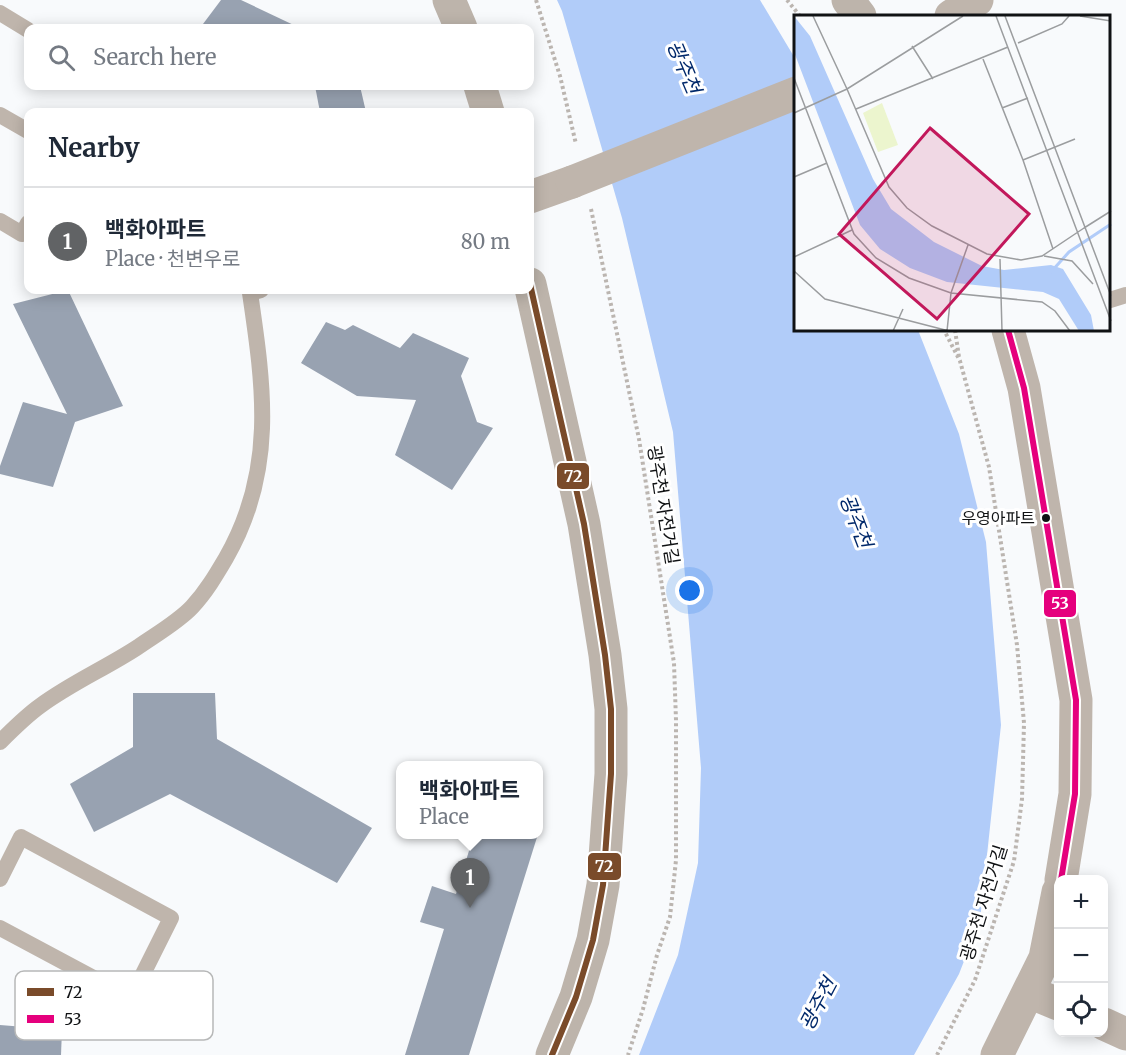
<!DOCTYPE html>
<meta charset="utf-8">
<style>
:root{--surface:#fff;--page:#f6f6f7;--text:#1f2937;--muted:#747a83;--line:#e0e1e3;--accent:#616365}
body{margin:0;font-family:Merriweather,"Noto Sans KR",serif;background:var(--page);color:var(--text)}
.controls{position:absolute;right:18px;bottom:18px;display:grid;overflow:hidden;border-radius:12px;box-shadow:0 3px 15px #0003}
.controls button{width:54px;height:54px;display:grid;place-items:center;padding:0;border:0;border-bottom:2px solid var(--line);background:var(--surface);color:var(--text);font:30px sans-serif}
.you{position:absolute;left:690px;top:591px;width:21px;height:21px;margin:-15px;border:4px solid #fff;border-radius:50%;background:#1a73e8;box-shadow:0 0 0 9px #1a73e833}
.badge{display:grid;place-items:center;width:39px;height:39px;border-radius:50%;background:var(--accent);color:#fff;font-size:20px;font-weight:700}
.pin{position:absolute;translate:-50% -50px;filter:drop-shadow(0 2px 3px #0008)}
.pin::after{content:'';position:absolute;top:32px;width:21px;height:18px;background:inherit;clip-path:polygon(0 0,100% 0,50% 100%)}
.popup{position:absolute;left:396px;top:761px;width:147px;height:78px;box-sizing:border-box;display:grid;place-content:center;border-radius:12px;background:var(--surface);filter:drop-shadow(0 2px 4px #0005);font-size:20px;white-space:nowrap;color:var(--muted)}
.popup b{font-size:22px;color:var(--text)}
.popup::after{content:'';position:absolute;left:50%;top:100%;margin-left:-12px;border:12px solid transparent;border-top-color:var(--surface)}
.list{margin:0;padding:0;list-style:none}
h2{display:flex;justify-content:space-between;align-items:center;height:78px;margin:0;padding:0 24px;font-size:26px}
h2 small{font-size:20px;font-weight:400;color:var(--muted)}
.list li{display:grid;grid-template-columns:39px 1fr auto;gap:18px;align-items:center;box-sizing:border-box;height:108px;padding:0 24px;border-top:2px solid var(--line)}
.list b{display:block;font-size:22px;white-space:nowrap}
.list p{margin:0;font-size:20px;white-space:nowrap;color:var(--muted)}
.list em{font-size:20px;font-style:normal;color:var(--muted)}
.icon{flex:none;width:33px;height:33px;fill:none;stroke:currentColor;stroke-width:2;stroke-linecap:round;stroke-linejoin:round}
.map{position:relative;flex:none;width:1126px;height:1055px;overflow:hidden}
.search{position:absolute;background:var(--surface);box-shadow:0 3px 15px #0003;left:24px;top:24px;width:510px;height:66px;display:flex;align-items:center;gap:15px;box-sizing:border-box;padding:0 21px;border-radius:12px;color:var(--muted);font-size:22px}
.panel{position:absolute;background:var(--surface);box-shadow:0 3px 15px #0003;left:24px;top:108px;width:510px;height:186px;border-radius:12px}
.map>svg:first-child{display:block}
.water{fill:#b1ccf9}
.building{fill:#98a2b1}
.lines{fill:none;stroke-linecap:round;stroke-linejoin:round}
.path{stroke:#bbb5b0;stroke-width:4;stroke-dasharray:3 3;stroke-linecap:butt}
.service{stroke:#bfb5ac;stroke-width:16}
.minor{stroke:#bfb5ac;stroke-width:33}
.tertiary{stroke:#bfb5ac;stroke-width:33}
.secondary{stroke:#bdb4ab;stroke-width:33}
.minor-bridge{stroke:#bfb5ac;stroke-width:33}
.bus-1-casing{stroke:#fff;stroke-width:10}
.bus-2-casing{stroke:#fff;stroke-width:10}
.bus-1{stroke:#7a4b2a;stroke-width:6}
.bus-2{stroke:#e5007d;stroke-width:6}
.bus-dot{fill:#101214;stroke:#fff;stroke-width:2}
.labels{text-anchor:middle;stroke-width:6;stroke-linejoin:round;paint-order:stroke}
.bus-label{font-size:16px;fill:#101214;stroke:#fff;text-anchor:end}
.street-label{font-size:18px;fill:#101214;stroke:#fff}
.water-label{font-size:20px;font-style:italic;fill:#00286a;stroke:#fff}
.inset-river{fill:none;stroke:#b1ccf9;stroke-width:3}
.inset-road{fill:none;stroke:#9b9d9f;stroke-width:1.5}
.view{fill:#c2185b;fill-opacity:0.15;stroke:#c2185b;stroke-width:3}
.inset-edge{fill:none;stroke:#101214;stroke-width:3}
.key{fill:#fff;stroke:#b7b8b8;stroke-width:1.5}
.key-label{font-size:16px;fill:#101214}
.line-badge{stroke:#fff;stroke-width:2}
.badge-label{font-size:16px;text-anchor:middle;font-weight:bold;fill:#fff}
</style>
<div class="map">
<svg width="1126" height="1055" viewBox="0 0 1126 1055">
<rect width="100%" height="100%" fill="#f8fafc"/>
<polygon class="water" points="557,0 760,0 796,60 796,330 918,330 959,434 986,542 1001,725 980,920 959,974 914,1055 639,1055 678,955 698,863 701,768 673,432 622,218 562,11"/>
<g class="building">
<polygon points="221,0 241,0 300,28 200,28"/>
<polygon points="315,86 360,86 366,112 320,112"/>
<polygon points="68,290 123,406 75,422 53,487 0,474 0,466 23,402 67,414 13,304"/>
<polygon points="326,322 345,330 353,325 400,348 413,333 469,358 461,376 477,422 493,428 452,490 395,455 416,400 357,396 301,363"/>
<polygon points="133,693 215,693 217,739 372,828 337,883 170,794 94,832 70,784 133,747"/>
<polygon points="474,834 538,834 469,1055 405,1055 444,929 420,922 432,886 456,894"/>
<polygon points="0,1025 62,1030 61,1055 0,1055"/>
</g>
<g class="lines">
<g class="path">
<polyline points="536,0 560,76 576,144"/>
<polyline points="787,0 800,16"/>
<polyline points="591,209 639,439 674,663 676,720 676,860 670,917 657,955 643,1009 628,1055"/>
<polyline points="955,330 959,357"/>
<polyline points="937,1055 975,980 1014,861 1022,799 1024,723 1017,645 989,467 960,361 944,330"/>
</g>
<g class="service">
<polyline points="0,13 28,30"/>
<polyline points="0,115 28,131"/>
<polyline points="0,221 22,234 28,223"/>
<polyline points="1110,300 1126,295"/>
<path d="M0 742C13 729 26 716 40 706 71 683 106 668 138 647 155 635 178 622 192 607 206 592 216 575 226 558 276 471 264 388 250 293L261 290"/>
<polyline points="0,879 21,837 171,918 131,998 0,928"/>
</g>
<g class="minor">
<polyline points="951,16 977,0"/>
<polyline points="530,197 572,182"/>
<polyline points="1029,992 1058,1004"/>
<polyline points="1104,1024 1126,1034"/>
</g>
<g class="tertiary">
<polyline points="1008,330 1024,388 1076,700 1075,794 1061,880"/>
<polyline points="997,1055 1045,958 1058,892"/>
</g>
<g class="secondary">
<polyline points="449,0 461,28"/>
<polyline points="848,0 860,16"/>
<polyline points="480,86 488,112"/>
<polyline points="530,284 584,524 605,655 611,709 611,774 603,885 593,940 576,997 552,1055"/>
</g>
<polyline class="minor-bridge" points="572,182 796,93"/>
<g class="bus-1-casing">
<polyline id="bus-1" points="530,284 584,524 605,655 611,709 611,774 603,885 593,940 576,997 552,1055"/>
</g>
<g class="bus-2-casing">
<polyline id="bus-2" points="1008,330 1024,388 1076,700 1075,794 1061,880"/>
</g>
<use href="#bus-1" class="bus-1"/>
<use href="#bus-2" class="bus-2"/>
</g>
<circle class="bus-dot" cx="1046" cy="518" r="5"/>
<g class="labels">
<g class="bus-label">
<text x="1035" y="524">우영아파트</text>
</g>
<g class="street-label">
<text transform="translate(663 505) rotate(81)" y="6">광주천 자전거길</text>
<text transform="translate(984 903) rotate(-73)" y="6">광주천 자전거길</text>
</g>
<g class="water-label">
<text transform="translate(684 67) rotate(67)" y="7">광주천</text>
<text transform="translate(856 521) rotate(69)" y="7">광주천</text>
<text transform="translate(818 1004) rotate(-62)" y="7">광주천</text>
</g>
</g>
<g transform="translate(794 15)">
<rect width="316" height="316" fill="#f8fafc"/>
<path d="M88 88 104 130 84 137 69 98Z" fill="#ecf5ce"/>
<path d="M0 1 16 21 79 164 97 194 140 227 188 251 210 255 257 250 269 254 297 300 300 316H285L265 284 249 277 153 267 116 253 86 234 66 210 0 37Z" fill="#b1ccf9"/>
<path class="inset-river" d="M256 258 275 237 317 209"/>
<path class="inset-road" d="M19 1 53 74M202 1 317 306M211 1 317 281M286 1 317 6M224 28 268 9 275 1M118 31 139 64M189 44 229 145 281 124M0 63 60 219 82 243 115 263 157 278M53 74 95 172 113 193 138 211 193 239 227 245 248 241 290 213M208 93 234 83M62 94 214 32M0 98 53 74 169 1M229 145 259 234M0 162 33 148M290 213 317 196M250 241 278 246 299 269M0 242 58 215M206 244 208 316M0 256 31 284 155 316M157 278 248 287 261 296 276 316M99 316 109 294M153 316 157 278 174 230"/>
<path class="view" d="M136 113 235 199 143 304 45 219Z"/>
<rect width="316" height="316" class="inset-edge"/>
</g>
<rect x="15" y="971" width="198" height="69" rx="9" class="key"/>
<rect x="27" y="988" width="27" height="8" fill="#7a4b2a"/>
<rect x="27" y="1015" width="27" height="8" fill="#e5007d"/>
<g class="key-label">
<text x="64" y="998">72</text>
<text x="64" y="1025">53</text>
</g>
<g class="line-badge">
<rect x="556" y="462" width="34" height="28" rx="6" fill="#7a4b2a"/>
<rect x="1043" y="589" width="34" height="29" rx="6" fill="#e5007d"/>
<rect x="587" y="852" width="35" height="29" rx="6" fill="#7a4b2a"/>
</g>
<g class="badge-label">
<text x="573" y="482">72</text>
<text x="1060" y="609">53</text>
<text x="604" y="872">72</text>
</g>
</svg>
<div class="controls">
<button>+</button>
<button>−</button>
<button><svg class="icon" aria-label="locate" viewBox="0 0 24 24"><circle cx="12" cy="12" r="6"/><path d="M12 2v4M12 18v4M2 12h4M18 12h4"/></svg></button>
</div>
<div class="you"></div>
<div class="pin badge" style="left:470px;top:908px">1</div>
<div class="popup"><b>백화아파트</b>Place</div>
<div class="search"><svg class="icon" aria-label="search" viewBox="0 0 24 24"><circle cx="10" cy="10" r="6"/><path d="M15 15l6 6"/></svg>Search here</div>
<section class="panel">
<h2>Nearby<small></small></h2>
<ul class="list">
<li><span class="badge">1</span><div><b>백화아파트</b><p>Place · 천변우로</p></div><em>80 m</em></li>
</ul>
</section>
</div>
